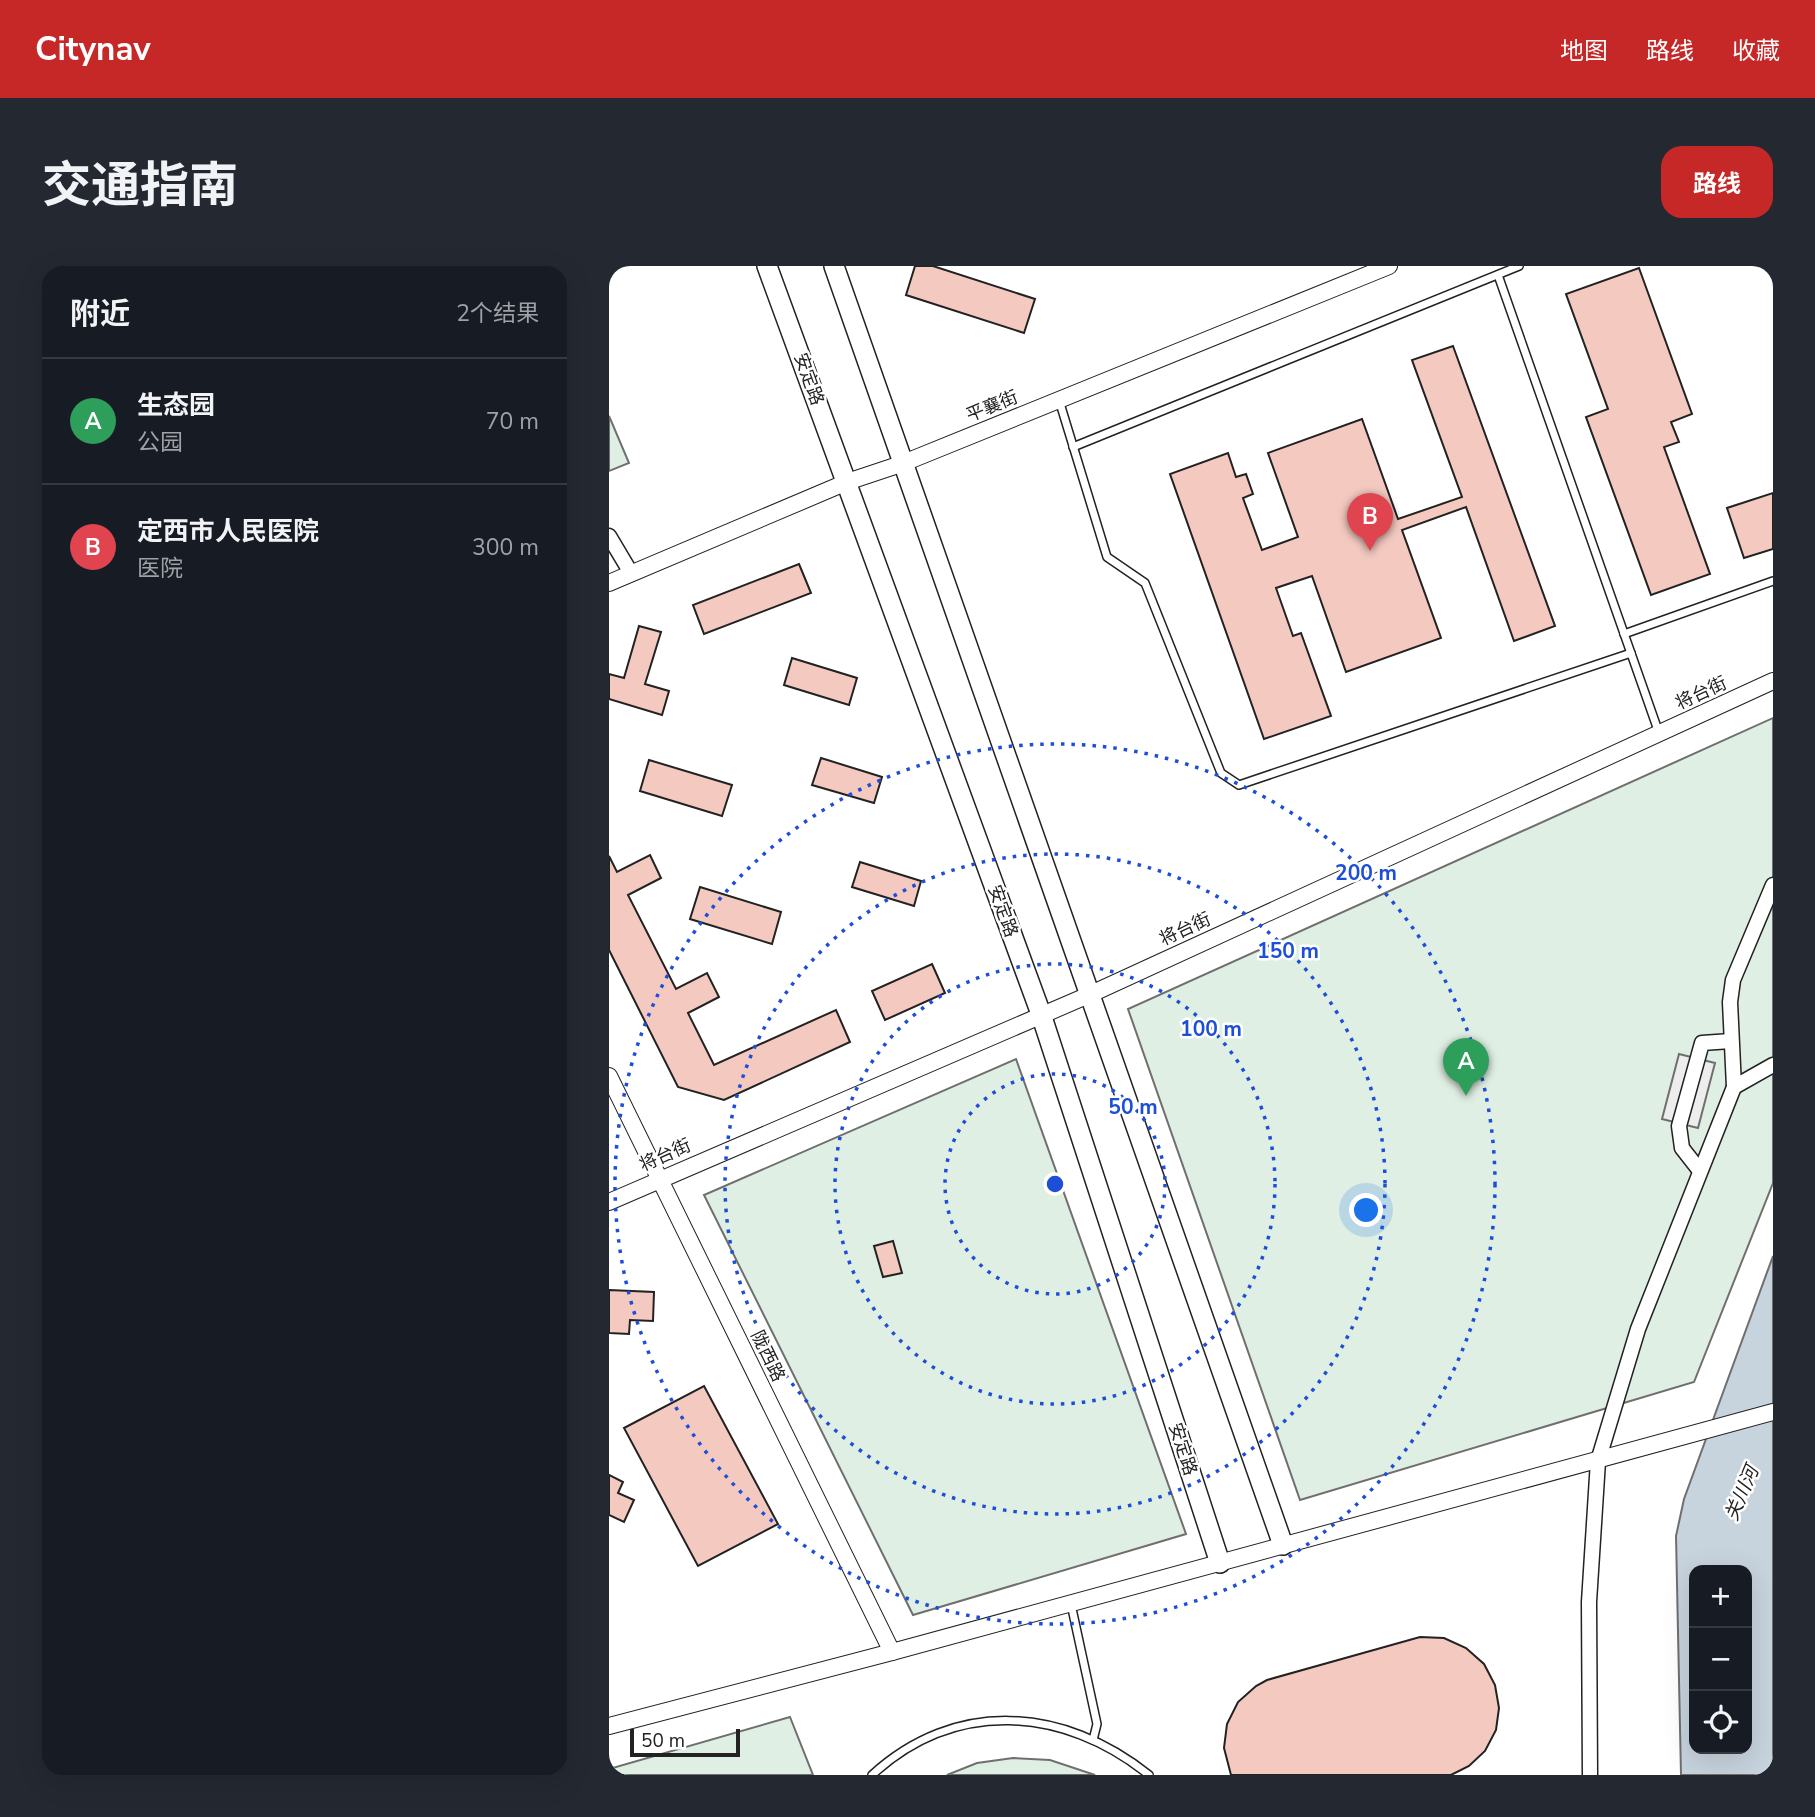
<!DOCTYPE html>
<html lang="zh">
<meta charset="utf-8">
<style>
:root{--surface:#171b24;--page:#242831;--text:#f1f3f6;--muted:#9ea1a6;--line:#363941;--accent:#c62828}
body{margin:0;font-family:"Nunito Sans","Noto Sans SC",sans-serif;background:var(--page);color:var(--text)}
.controls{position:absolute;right:21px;bottom:21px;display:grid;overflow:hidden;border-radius:14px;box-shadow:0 7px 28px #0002}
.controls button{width:63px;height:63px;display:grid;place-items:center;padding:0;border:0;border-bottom:2px solid var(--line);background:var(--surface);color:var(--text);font:35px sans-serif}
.scale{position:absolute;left:21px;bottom:18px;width:110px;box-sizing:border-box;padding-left:7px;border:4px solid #222;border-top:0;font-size:19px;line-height:24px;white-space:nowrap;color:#222;-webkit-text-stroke:5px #fff;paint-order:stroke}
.you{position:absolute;left:758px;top:945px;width:24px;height:24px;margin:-18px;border:5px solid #fff;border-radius:50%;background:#1a73e8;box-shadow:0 0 0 10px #1a73e833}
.badge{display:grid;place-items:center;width:46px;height:46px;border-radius:50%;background:var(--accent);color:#fff;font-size:23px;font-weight:700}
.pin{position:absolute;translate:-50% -58px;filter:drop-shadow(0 2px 4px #0008)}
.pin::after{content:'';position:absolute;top:37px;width:24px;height:21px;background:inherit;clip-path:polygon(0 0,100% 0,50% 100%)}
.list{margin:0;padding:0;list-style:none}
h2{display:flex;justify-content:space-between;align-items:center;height:91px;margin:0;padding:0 28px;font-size:30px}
h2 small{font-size:23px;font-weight:400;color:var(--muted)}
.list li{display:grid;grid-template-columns:46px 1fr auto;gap:21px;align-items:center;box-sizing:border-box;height:126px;padding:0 28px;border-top:2px solid var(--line)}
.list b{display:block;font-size:26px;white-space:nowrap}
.list p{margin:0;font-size:23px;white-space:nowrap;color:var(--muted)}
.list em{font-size:23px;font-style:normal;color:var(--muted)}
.icon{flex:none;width:38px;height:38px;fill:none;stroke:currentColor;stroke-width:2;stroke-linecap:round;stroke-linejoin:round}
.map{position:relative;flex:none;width:1164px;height:1509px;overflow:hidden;border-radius:21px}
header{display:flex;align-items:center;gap:42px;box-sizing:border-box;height:98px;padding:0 35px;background:var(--accent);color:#fff}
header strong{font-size:33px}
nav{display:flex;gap:38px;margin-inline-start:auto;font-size:24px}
.intro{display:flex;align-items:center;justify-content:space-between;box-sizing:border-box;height:168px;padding:0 42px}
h1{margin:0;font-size:49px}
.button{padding:18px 32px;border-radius:21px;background:var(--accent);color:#fff;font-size:24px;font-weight:700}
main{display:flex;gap:42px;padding:0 42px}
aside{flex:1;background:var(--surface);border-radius:21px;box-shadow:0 7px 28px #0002}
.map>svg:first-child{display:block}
.green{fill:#e0efe3;stroke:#6f6f6f;stroke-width:2}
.parking{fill:#ededed;stroke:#6f6f6f;stroke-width:2}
.water{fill:#c7d3dd;stroke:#6f6f6f;stroke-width:2;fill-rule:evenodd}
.building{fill:#f3c9c0;stroke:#222;stroke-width:2}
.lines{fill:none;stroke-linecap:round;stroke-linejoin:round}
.service-casing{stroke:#222;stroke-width:10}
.minor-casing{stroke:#222;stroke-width:17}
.tertiary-casing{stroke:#222;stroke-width:18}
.secondary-casing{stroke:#222;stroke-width:22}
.service{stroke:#fff;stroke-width:7}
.minor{stroke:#fff;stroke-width:14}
.tertiary{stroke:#fff;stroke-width:16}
.secondary{stroke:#fff;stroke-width:19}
.ring{fill:none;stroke:#1d4ed8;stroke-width:3.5;stroke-dasharray:3.5 7}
.labels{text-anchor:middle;stroke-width:5;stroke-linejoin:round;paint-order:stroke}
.street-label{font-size:18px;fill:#222;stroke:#fff}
.water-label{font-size:19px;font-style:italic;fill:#222;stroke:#fff}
.centre{fill:#1d4ed8;stroke:#fff;stroke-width:3.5}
.ring-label{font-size:21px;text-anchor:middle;font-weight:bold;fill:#1d4ed8;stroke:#fff;stroke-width:5;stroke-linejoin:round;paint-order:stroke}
</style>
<header>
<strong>Citynav</strong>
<nav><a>地图</a><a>路线</a><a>收藏</a></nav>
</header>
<div class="intro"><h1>交通指南</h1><a class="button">路线</a></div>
<main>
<aside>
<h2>附近<small>2个结果</small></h2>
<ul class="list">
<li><span class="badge" style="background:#2e9e5b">A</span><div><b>生态园</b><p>公园</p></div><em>70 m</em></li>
<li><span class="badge" style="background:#e0444e">B</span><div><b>定西市人民医院</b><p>医院</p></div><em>300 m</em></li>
</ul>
</aside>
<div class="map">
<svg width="1164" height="1509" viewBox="0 0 1164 1509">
<rect width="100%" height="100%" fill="#fff"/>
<g class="green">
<polygon points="0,150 20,197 0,205"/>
<polygon points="1164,452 1164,917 1085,1116 691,1234 519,743"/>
<polygon points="407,793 577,1268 304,1349 95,929"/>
<polygon points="181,1451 204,1509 0,1509 0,1503"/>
<polygon points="404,1492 441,1494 486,1509 338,1509 368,1497"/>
</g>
<polygon class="parking" points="1070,788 1106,797 1089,862 1053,853"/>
<path class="water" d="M1164 990V1509H1072L1067 1270 1075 1233ZM1085 1304H1138V1483H1085Z"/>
<g class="building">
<polygon points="306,0 324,0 426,33 415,67 297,29"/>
<polygon points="1030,2 1083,148 1062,156 1070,176 1055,181 1101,308 1042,329 977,151 999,143 957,28"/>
<polygon points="844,80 946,360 905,375 857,241 793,264 832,372 737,406 703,310 667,322 684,370 692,367 722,450 655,473 561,208 619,187 627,211 637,208 644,228 634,232 653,284 689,271 659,187 753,153 789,253 853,231 803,94"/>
<polygon points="1164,227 1164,283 1135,292 1118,242"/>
<polygon points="190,298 202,327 95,368 84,339"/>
<polygon points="30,360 52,366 36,418 60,425 53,449 0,433 0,408 15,412"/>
<polygon points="183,392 248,412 240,439 175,419"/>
<polygon points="212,492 273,511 265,537 203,519"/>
<polygon points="40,494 123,519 113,550 31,525"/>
<polygon points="41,589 52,612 19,629 67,723 98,707 110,731 79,747 105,799 227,744 241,776 115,834 69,821 0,684 0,590 8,606"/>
<polygon points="251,596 312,615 305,640 243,621"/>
<polygon points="91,621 172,646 163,678 81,653"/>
<polygon points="323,698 336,727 276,754 263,725"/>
<polygon points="284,975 293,1007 274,1011 265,980"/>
<polygon points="0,1024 45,1026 44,1055 21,1054 20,1068 0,1067"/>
<polygon points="95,1120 169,1258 89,1300 15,1162"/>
<polygon points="0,1209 14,1216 9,1227 25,1234 15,1256 0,1249"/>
<polygon points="811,1371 835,1372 857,1382 875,1398 886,1419 890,1442 887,1464 876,1485 860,1500 842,1509 622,1509 615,1482 618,1458 629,1436 647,1420 658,1414"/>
</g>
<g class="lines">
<g class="service-casing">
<g id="service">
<polyline points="889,9 1050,467"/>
<polyline points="450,134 498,291 536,317 612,507 630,519 1022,387"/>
<polyline points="464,181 910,0"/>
<polyline points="1015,368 1164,315"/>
<polyline points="462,1338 488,1458 484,1474"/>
<path d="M263 1509C346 1433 454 1440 540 1509"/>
</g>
</g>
<g class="minor-casing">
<g id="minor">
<polyline points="0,270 22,307"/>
<polyline points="1125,821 1164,799"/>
<polyline points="1091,905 1073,882 1070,860 1093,777 1122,775"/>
<polyline points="981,1509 980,1336 989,1195 1029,1063 1125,821 1121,736 1124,714 1164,619"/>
</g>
</g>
<g class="tertiary-casing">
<g id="tertiary">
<polyline points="0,317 238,216 292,198 780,0"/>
<polyline points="0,810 283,1386"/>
<polyline points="0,936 482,728 1164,415"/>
<polyline points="0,1460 283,1386 1164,1146"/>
</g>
</g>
<g class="secondary-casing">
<g id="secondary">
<polyline points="158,0 432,748 611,1297"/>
<polyline points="225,0 674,1279"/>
</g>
</g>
<use href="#service" class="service"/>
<use href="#minor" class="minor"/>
<use href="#tertiary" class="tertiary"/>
<use href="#secondary" class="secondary"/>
</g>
<g class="ring">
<circle cx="446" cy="918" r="110"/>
<circle cx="446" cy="918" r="220"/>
<circle cx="446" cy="918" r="330"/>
<circle cx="446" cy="918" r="440"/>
</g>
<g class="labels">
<g class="street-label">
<text transform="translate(200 113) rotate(70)" y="6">安定路</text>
<text transform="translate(383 140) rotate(-22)" y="6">平襄街</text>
<text transform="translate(1092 427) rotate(-25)" y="6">将台街</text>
<text transform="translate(394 645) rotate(70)" y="6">安定路</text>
<text transform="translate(576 663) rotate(-25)" y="6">将台街</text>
<text transform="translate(56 889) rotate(-24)" y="6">将台街</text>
<text transform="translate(159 1090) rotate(64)" y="6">陇西路</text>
<text transform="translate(574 1183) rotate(72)" y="6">安定路</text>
</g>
<g class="water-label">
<text transform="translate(1132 1227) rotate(-67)" y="7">关川河</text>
</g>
</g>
<circle cx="446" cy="918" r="10" class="centre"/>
<g class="ring-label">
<text x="757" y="614">200 m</text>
<text x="679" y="692">150 m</text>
<text x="602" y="770">100 m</text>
<text x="524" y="848">50 m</text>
</g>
</svg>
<div class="controls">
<button>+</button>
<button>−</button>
<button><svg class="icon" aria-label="locate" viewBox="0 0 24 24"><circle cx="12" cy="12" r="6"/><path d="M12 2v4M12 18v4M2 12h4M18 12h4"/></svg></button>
</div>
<div class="scale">50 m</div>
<div class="you"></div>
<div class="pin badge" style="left:857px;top:830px;background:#2e9e5b">A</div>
<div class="pin badge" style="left:761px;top:285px;background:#e0444e">B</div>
</div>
</main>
